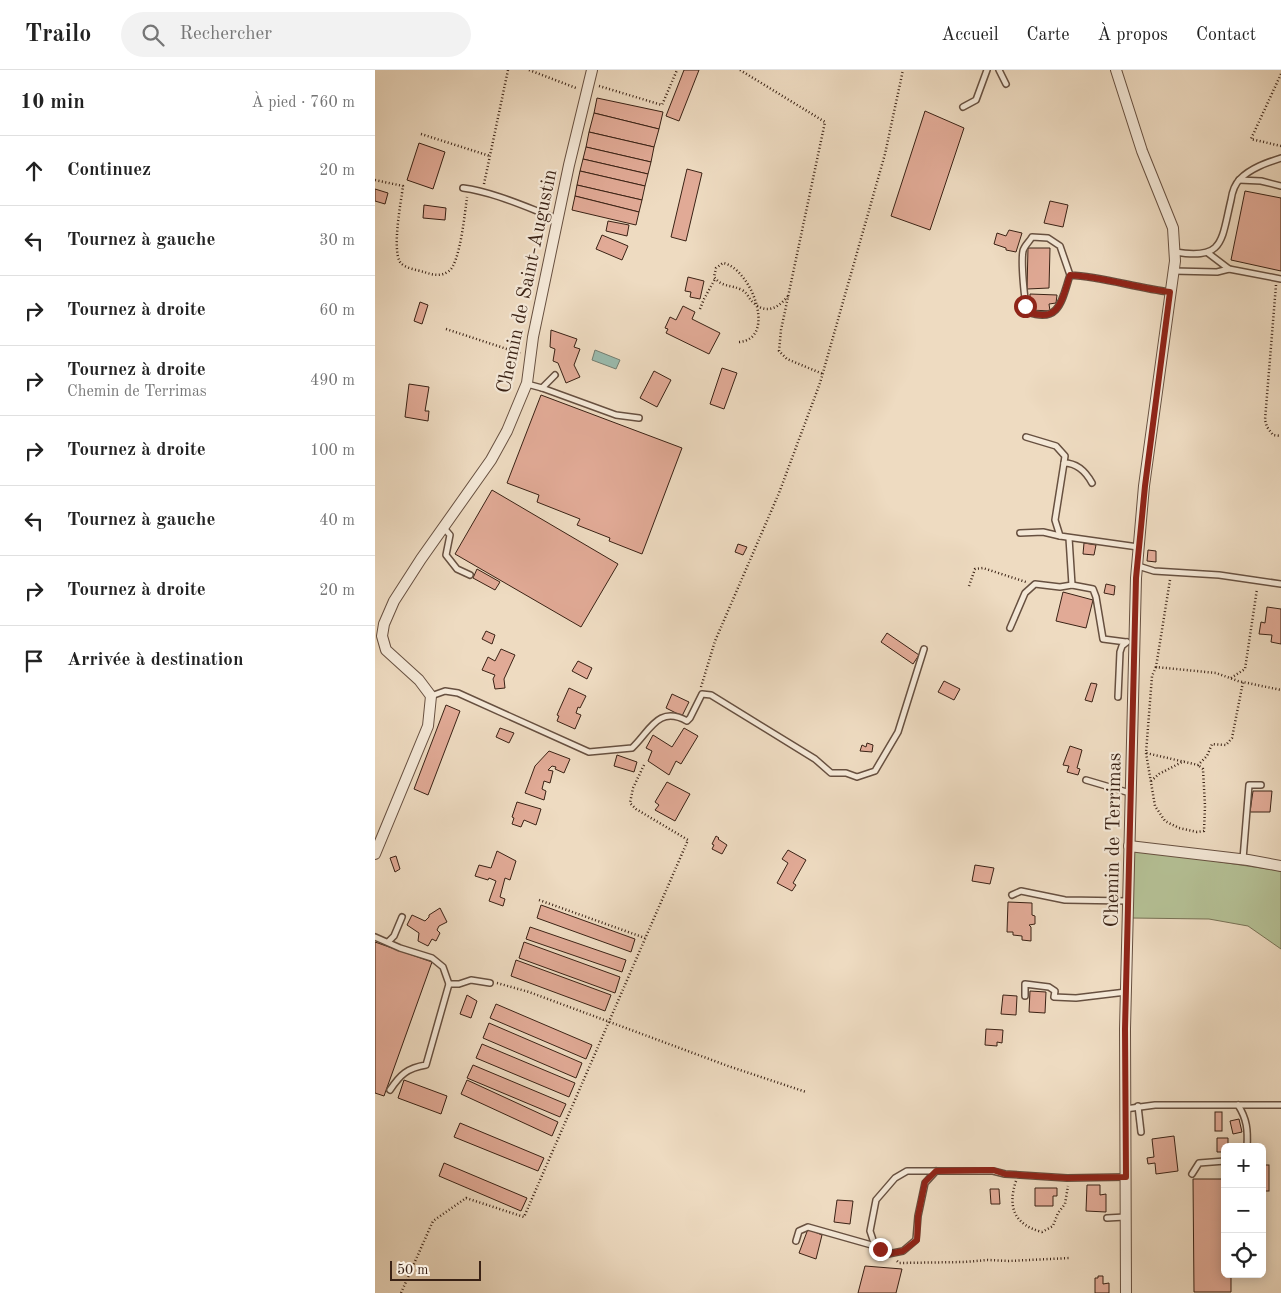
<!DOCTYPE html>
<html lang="fr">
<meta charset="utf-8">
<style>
:root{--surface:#fff;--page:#f2f2f2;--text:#222;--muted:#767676;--line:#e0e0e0}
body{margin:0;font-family:"Old Standard TT",serif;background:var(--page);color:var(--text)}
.controls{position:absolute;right:15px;bottom:15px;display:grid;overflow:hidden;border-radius:8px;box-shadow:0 2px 12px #0003}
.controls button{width:45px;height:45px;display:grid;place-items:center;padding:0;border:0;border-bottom:1px solid var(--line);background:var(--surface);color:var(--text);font:25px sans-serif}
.scale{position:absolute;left:15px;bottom:12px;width:91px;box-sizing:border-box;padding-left:5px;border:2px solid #3a2215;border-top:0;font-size:14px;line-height:18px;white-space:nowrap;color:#3a2215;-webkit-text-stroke:4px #f4e8d7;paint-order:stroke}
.stop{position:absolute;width:15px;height:15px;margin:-11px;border:4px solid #8f2418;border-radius:50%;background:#fff}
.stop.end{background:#8f2418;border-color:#fff;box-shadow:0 1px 5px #0008}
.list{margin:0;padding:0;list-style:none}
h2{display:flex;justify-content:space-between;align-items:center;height:65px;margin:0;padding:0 20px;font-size:21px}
h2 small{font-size:16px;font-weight:400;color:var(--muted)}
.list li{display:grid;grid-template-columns:32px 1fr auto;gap:15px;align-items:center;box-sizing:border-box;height:70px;padding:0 20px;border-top:1px solid var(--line)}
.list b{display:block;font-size:19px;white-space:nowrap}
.list p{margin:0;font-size:16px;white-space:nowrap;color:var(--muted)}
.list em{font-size:16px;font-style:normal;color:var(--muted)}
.icon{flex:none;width:28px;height:28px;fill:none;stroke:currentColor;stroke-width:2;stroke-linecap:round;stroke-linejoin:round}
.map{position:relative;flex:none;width:906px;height:1223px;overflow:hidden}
header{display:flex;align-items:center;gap:30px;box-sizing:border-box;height:70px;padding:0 25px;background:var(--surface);border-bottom:1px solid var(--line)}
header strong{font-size:24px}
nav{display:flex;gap:28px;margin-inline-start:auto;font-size:18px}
.search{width:350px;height:45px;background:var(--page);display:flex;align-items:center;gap:12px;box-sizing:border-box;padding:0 18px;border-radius:28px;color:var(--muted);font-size:19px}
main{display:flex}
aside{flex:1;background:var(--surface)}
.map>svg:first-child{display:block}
.green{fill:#b5c196;stroke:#787256}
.water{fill:#9abbae;stroke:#747e71}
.building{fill:#e1aa96;stroke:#3a2215}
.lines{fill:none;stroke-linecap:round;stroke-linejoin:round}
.lane-casing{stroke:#675040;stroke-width:8}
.street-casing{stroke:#675040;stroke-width:12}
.path{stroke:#3a2215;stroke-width:2.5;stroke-dasharray:1 2.5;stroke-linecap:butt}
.lane{stroke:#f4e8d7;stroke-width:5}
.street{stroke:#f4e8d7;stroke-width:10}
.route{stroke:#8f2418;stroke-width:6}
.labels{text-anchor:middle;stroke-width:4.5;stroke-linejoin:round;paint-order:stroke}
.street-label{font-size:20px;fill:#3a2215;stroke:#f4e8d7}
</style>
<header>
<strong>Trailo</strong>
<div class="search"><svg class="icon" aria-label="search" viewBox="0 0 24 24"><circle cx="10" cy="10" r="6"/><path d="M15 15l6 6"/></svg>Rechercher</div>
<nav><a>Accueil</a><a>Carte</a><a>À propos</a><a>Contact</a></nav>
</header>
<main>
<aside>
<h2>10 min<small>À pied · 760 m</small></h2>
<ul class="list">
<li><svg class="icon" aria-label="ahead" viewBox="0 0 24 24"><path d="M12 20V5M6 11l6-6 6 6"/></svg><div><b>Continuez</b></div><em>20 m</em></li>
<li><svg class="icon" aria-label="left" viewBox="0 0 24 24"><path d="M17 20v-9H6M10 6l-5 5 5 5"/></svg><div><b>Tournez à gauche</b></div><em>30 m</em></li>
<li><svg class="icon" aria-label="right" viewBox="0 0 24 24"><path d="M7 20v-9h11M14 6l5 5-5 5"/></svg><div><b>Tournez à droite</b></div><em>60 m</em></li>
<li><svg class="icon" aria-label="right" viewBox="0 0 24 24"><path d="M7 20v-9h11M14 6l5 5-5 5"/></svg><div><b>Tournez à droite</b><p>Chemin de Terrimas</p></div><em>490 m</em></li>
<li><svg class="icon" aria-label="right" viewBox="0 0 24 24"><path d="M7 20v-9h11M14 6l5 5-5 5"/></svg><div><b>Tournez à droite</b></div><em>100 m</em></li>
<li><svg class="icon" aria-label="left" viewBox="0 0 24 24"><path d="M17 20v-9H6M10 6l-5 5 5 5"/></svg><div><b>Tournez à gauche</b></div><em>40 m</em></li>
<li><svg class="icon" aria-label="right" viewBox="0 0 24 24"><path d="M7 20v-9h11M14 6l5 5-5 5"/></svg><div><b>Tournez à droite</b></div><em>20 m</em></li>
<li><svg class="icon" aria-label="arrive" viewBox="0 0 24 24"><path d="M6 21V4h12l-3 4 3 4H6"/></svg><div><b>Arrivée à destination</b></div></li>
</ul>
</aside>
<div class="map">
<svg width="906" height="1223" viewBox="0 0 906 1223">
<rect width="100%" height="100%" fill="#eedbc1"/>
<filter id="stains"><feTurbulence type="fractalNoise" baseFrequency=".004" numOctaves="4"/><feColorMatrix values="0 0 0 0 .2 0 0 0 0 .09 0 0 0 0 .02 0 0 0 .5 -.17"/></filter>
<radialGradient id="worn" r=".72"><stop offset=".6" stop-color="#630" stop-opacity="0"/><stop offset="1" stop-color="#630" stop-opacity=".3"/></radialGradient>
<polygon class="green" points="758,779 906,801 906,879 873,856 834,849 756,848"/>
<polygon class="water" points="220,280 245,290 241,299 217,290"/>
<g class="building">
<polygon points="309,0 324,0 304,51 291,46"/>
<polygon points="222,28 288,42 284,59 219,43"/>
<polygon points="550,41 589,58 555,160 516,146"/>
<polygon points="219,43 284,59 279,77 214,62"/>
<polygon points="214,62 279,77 276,92 211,77"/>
<polygon points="44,73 70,82 58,119 32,110"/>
<polygon points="211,77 276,92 273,104 208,89"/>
<polygon points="208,89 273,104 270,116 205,101"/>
<polygon points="312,99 327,103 311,171 296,167"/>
<polygon points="205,101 270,116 267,130 202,115"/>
<polygon points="202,115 267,130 264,142 200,126"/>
<polygon points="0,119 13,123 10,134 0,131"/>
<polygon points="870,121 906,128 906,201 856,190"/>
<polygon points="200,126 264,142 261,155 197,140"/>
<polygon points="675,131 693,135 688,157 669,153"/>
<polygon points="49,135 71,138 70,150 48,148"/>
<polygon points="233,151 254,155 252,166 231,161"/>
<polygon points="634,160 647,163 641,182 631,180 631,178 619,174 622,163 631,166"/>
<polygon points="227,165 253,176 247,190 221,179"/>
<polygon points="653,178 675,178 674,218 652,219"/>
<polygon points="313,207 329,211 325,229 315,227 316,222 310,221"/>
<polygon points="655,224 682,225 681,233 674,234 675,241 655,240"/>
<polygon points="45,232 53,235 47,254 39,251"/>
<polygon points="308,236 320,242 317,249 345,263 334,284 291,263 293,259 290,258 295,247 301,250"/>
<polygon points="176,260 202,269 199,277 205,279 199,295 205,307 191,313 183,293 178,291 180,279 175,277"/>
<polygon points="347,298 362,303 349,339 335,334"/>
<polygon points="279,301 296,310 282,337 265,328"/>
<polygon points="34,314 54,317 50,341 54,341 53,351 30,347"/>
<polygon points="166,325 307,378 267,484 234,471 235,468 202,455 205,449 162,432 164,425 132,413"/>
<polygon points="117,420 243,494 206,557 80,484"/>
<polygon points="709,473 721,475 719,485 708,484"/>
<polygon points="363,474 372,477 368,485 360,482"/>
<polygon points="773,480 781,481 781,492 772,491"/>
<polygon points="102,499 125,512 120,520 98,508"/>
<polygon points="731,514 740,516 739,525 729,523"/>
<polygon points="688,522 718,530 711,558 681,551"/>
<polygon points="892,537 906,539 906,574 896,572 897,565 884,564 886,552 890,553"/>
<polygon points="111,561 120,565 117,574 107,569"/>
<polygon points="512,563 544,585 538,594 506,572"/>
<polygon points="126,579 140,585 129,609 130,618 120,619 118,609 120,605 107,600 113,587 120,591"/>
<polygon points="203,591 217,598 212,609 197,601"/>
<polygon points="569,611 585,619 579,630 563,622"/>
<polygon points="716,613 722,614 717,632 710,630"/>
<polygon points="194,618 211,626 205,638 203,637 201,643 206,645 200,659 182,651 184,646 182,645"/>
<polygon points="297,624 314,632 307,646 291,638"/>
<polygon points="71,635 85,641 53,725 39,719"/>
<polygon points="125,658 139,663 134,673 121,667"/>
<polygon points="309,658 323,666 306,694 301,691 294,705 273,691 277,681 271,678 278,665 297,677"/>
<polygon points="492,673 498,675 497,682 485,681 487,675 491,677"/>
<polygon points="695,676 707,680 702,698 705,699 703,705 692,702 694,696 688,695"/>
<polygon points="174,681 195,689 189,703 180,699 181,697 177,696 173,700 178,701 175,713 169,711 167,719 171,721 169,730 150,723 160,696"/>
<polygon points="242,685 262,692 259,702 239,696"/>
<polygon points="292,712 315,724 300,751 280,740 284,735 280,732"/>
<polygon points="878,721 897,721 895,742 875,742"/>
<polygon points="142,732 166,739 161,755 149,750 146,757 137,754 139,748 137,747"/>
<polygon points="341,766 344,768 343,769 352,775 347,784 337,779 339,775 337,774"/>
<polygon points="413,780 431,790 418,813 421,815 417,821 402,813 413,793 407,789"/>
<polygon points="122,781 141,791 135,810 130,808 125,827 130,829 128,836 114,831 121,811 114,808 113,810 100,806 104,795 116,798"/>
<polygon points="21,786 25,799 20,802 15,788"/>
<polygon points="600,795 619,798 615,814 597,811"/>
<polygon points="633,832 657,833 657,845 660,846 660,854 654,855 656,857 656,871 647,870 647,866 638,865 638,862 632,862"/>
<polygon points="166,835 260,869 256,882 162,848"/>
<polygon points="65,838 72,852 64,856 62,860 65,863 61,871 57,869 53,876 43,871 44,863 32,855 37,845 50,851 54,847 54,845"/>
<polygon points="155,857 251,890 247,902 151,869"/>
<polygon points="0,872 57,892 9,1026 0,1023"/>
<polygon points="149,872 245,907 240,923 144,888"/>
<polygon points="141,890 236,925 230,941 136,906"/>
<polygon points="655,921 671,922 670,943 654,942"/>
<polygon points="92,925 102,931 96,948 85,944"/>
<polygon points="628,925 642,926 641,945 626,944"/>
<polygon points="121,934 217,975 211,989 115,948"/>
<polygon points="114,953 207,993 201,1008 108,968"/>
<polygon points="611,959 628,960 627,973 622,972 622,976 610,975"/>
<polygon points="107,974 200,1013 194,1027 101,988"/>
<polygon points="98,995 191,1034 185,1047 92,1008"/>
<polygon points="29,1010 72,1026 66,1044 23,1028"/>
<polygon points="92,1010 183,1052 177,1066 86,1024"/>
<rect x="840" y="1042" width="7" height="19"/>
<polygon points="864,1049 867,1062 858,1064 855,1051"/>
<polygon points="85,1053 169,1088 163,1101 79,1067"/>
<polygon points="799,1066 803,1101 781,1104 780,1093 773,1094 772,1088 779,1087 777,1069"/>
<polygon points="842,1068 853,1068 853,1077 850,1077 850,1082 842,1082"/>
<polygon points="69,1093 152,1128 146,1141 64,1106"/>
<rect x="887" y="1095" width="7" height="26"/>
<polygon points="818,1109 850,1109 850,1204 856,1204 856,1222 819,1222"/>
<polygon points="712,1115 725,1115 725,1125 731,1124 731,1142 711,1141"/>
<polygon points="660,1118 682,1118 682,1126 678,1126 678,1136 660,1136"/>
<polygon points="615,1119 624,1119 625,1134 616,1134"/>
<polygon points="462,1130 478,1131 475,1154 459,1152"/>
<polygon points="433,1159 447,1165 441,1189 424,1183"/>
<polygon points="490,1196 527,1199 521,1223 483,1223"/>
<polygon points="723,1206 728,1206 728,1214 734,1213 734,1223 720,1223 720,1208 723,1208"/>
</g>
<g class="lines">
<g class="lane-casing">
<g id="lane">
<polyline points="624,0 631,14"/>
<polyline points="588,37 601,30 612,0"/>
<polyline points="864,110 886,111 906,116"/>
<path d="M88 118C119 122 153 138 183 149"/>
<path d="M800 182C849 190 846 172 856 130 857 123 859 115 865 109 876 98 891 93 906 88"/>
<polyline points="833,183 854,199 906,209"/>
<polyline points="798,201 842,202 854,199"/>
<path d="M695 205C687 229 685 254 653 242 649 232 646 191 648 181 649 176 655 171 657 167L673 168 685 176 695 205C729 207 761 218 795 222"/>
<polyline points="152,314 167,318 180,305"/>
<polyline points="167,318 241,345 264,348"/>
<polyline points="651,367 681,376 690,386 689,393"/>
<path d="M717 413C711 402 702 393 689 393L680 450 685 466 763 477"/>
<polyline points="69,458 75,465 71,485 82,499 95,505"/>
<polyline points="645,463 668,462 685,466"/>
<polyline points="694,468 697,515"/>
<polyline points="763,496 779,501 844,505 906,514"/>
<polyline points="635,558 650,523 660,514 685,517 697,515 718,519 721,527 728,569 751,572"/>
<path d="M56 626 70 621 83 623 214 682 257 678C275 661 283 635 312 651L315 648 327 624 336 625 440 689 456 703H471L482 707 500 701 523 662 549 579"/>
<polyline points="743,627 745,582 747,576 752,572"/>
<polyline points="711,710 755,723"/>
<polyline points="868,789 874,715 886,715"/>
<polyline points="637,825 646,821 690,830 753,831"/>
<polyline points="0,867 25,878 57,888 68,897 74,914 84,914 96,910 115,913"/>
<polyline points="13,872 19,866 27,847"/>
<polyline points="650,926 650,914 674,917 680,921 679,927 701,928 751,922"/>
<path d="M15 1020C25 1005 32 998 51 995L74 914"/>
<path d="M863 1035C872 1049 873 1060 872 1077"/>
<polyline points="763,1036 766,1062"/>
<polyline points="750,1039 780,1035 906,1035"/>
<polyline points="561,1101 550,1113 543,1146 541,1170 528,1181 513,1184 500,1176 495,1161 501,1130 520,1108 532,1101 618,1101 630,1104 692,1108 751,1107"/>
<polyline points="817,1104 824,1093 850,1091"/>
<polyline points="732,1148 750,1147"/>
<polyline points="421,1171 424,1161 433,1157 500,1176"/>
</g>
</g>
<g class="street-casing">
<g id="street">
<polyline points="741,0 767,81 798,158 800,191 769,416 761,508 750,959 751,1223"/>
<polyline points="754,776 873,790 906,796"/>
<polyline points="0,784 53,656 56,626 44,610 11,580 7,566 9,554 19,531 46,489 116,390 132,361 152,313 158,267 194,95 217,0"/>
</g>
</g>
<g class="path">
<polyline points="154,0 201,18"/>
<polyline points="365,0 450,52 406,260 404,281 412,289 448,304"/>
<polyline points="906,4 876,69 906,76"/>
<polyline points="224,16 287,35 302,0"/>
<polyline points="46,64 115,86"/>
<path d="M0 110 28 116C26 132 17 178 25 192 29 198 42 200 49 202 58 205 66 207 74 201 85 193 90 142 92 127"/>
<polyline points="109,114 133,0"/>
<polyline points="901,215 890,350 892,357 898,365 906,366"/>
<polyline points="325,239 329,229 340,209"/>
<polyline points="71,259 144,283 145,281"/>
<path d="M364 272C403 269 376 198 348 193L341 198 339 207C348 218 355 214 367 220 373 223 374 230 380 234 393 245 405 236 413 226"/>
<polyline points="795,510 781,597 841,603 863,611 906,620"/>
<polyline points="594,516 600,499 608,498 651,512"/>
<polyline points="781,597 777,606 771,683 823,695 832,686 837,674 851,675 857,668 868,612"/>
<polyline points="856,608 870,599 882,519"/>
<polyline points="326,617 340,571 404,423 445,313 510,84 528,0"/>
<polyline points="771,683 780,736 790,751 804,758 822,762 829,761 830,736 828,699 823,695"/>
<polyline points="776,711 784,704 809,691"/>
<polyline points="164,830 270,868"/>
<polyline points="122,913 154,922 353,996 431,1022"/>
<path d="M641 1111C632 1138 640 1155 667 1162L678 1156 683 1143 690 1134 693 1116"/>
<polyline points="522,1191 524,1193 589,1192 613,1190 634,1191 695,1188"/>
<polyline points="26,1223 58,1151 91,1128 149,1147 313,770 261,739 255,733 258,718 270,693"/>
</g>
<use href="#lane" class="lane"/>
<use href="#street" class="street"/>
</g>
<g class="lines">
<path class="route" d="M505 1179 513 1184 528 1181 542 1170 543 1146 550 1112 561 1101 618 1100 630 1104 692 1108 751 1107 750 959 761 508 770 416 795 222C761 218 729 207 695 205 687 229 685 254 653 242L650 236"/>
</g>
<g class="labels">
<g class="street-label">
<text transform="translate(151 211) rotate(-78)" y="7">Chemin de Saint-Augustin</text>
<text transform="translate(737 770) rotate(-89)" y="7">Chemin de Terrimas</text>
</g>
</g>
<rect width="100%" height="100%" filter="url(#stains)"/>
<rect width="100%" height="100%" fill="url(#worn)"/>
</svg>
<div class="controls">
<button>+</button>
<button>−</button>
<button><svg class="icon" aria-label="locate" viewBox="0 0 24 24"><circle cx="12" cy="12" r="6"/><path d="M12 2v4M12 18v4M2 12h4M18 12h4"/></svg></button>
</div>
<div class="scale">50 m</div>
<div class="stop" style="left:650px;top:236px"></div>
<div class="stop end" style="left:505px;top:1179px"></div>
</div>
</main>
